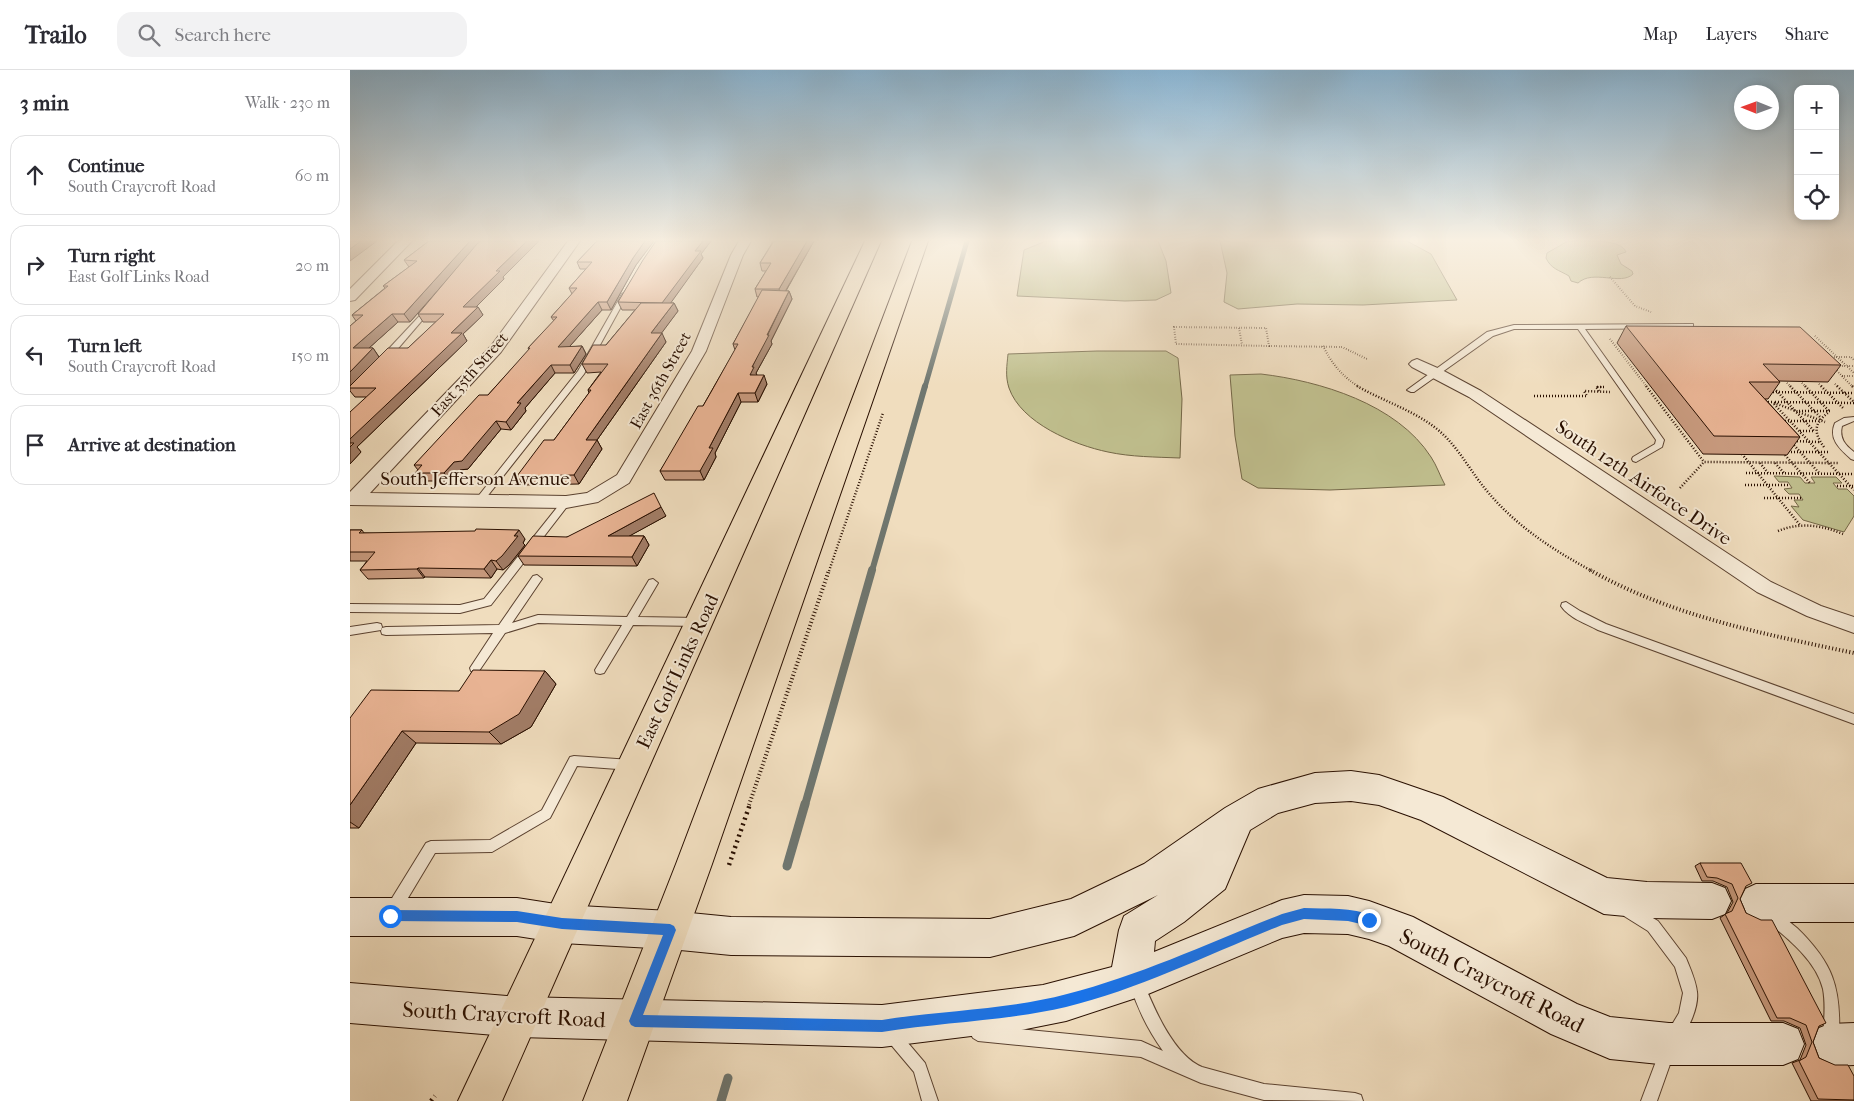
<!DOCTYPE html>
<meta charset="utf-8">
<style>
:root{--surface:#fff;--page:#f2f2f3;--text:#2b2b33;--muted:#7c7c81;--line:#e1e1e2}
body{margin:0;font-family:"IM FELL French Canon",serif;background:var(--page);color:var(--text)}
.controls{position:absolute;right:15px;top:15px;display:grid;overflow:hidden;border-radius:10px;box-shadow:0 2px 8px #0003}
.controls button{width:45px;height:45px;display:grid;place-items:center;padding:0;border:0;border-bottom:1px solid var(--line);background:var(--surface);color:var(--text);font:25px sans-serif}
.compass{position:absolute;left:1384px;top:15px;width:45px;height:45px;border-radius:50%;background:var(--surface);box-shadow:0 2px 8px #0003;rotate:271deg}
.stop{position:absolute;width:15px;height:15px;margin:-11px;border:4px solid #1a73e8;border-radius:50%;background:#fff}
.stop.end{background:#1a73e8;border-color:#fff;box-shadow:0 1px 5px #0008}
.list{margin:0;padding:0;list-style:none}
h2{display:flex;justify-content:space-between;align-items:center;height:65px;margin:0;padding:0 20px;font-size:21px}
h2 small{font-size:16px;font-weight:400;color:var(--muted)}
.list li{display:grid;grid-template-columns:32px 1fr auto;gap:15px;align-items:center;box-sizing:border-box;height:80px;margin:0 10px 10px;padding:0 10px;border:1px solid var(--line);border-radius:15px}
.list b{display:block;font-size:19px;white-space:nowrap}
.list p{margin:0;font-size:16px;white-space:nowrap;color:var(--muted)}
.list em{font-size:16px;font-style:normal;color:var(--muted)}
.icon{flex:none;width:28px;height:28px;fill:none;stroke:currentColor;stroke-width:2;stroke-linecap:round;stroke-linejoin:round}
.map{position:relative;flex:none;width:1504px;height:1031px;overflow:hidden}
header{display:flex;align-items:center;gap:30px;box-sizing:border-box;height:70px;padding:0 25px;background:var(--surface);border-bottom:1px solid var(--line)}
header strong{font-size:24px}
nav{display:flex;gap:28px;margin-inline-start:auto;font-size:18px}
.search{width:350px;height:45px;background:var(--page);display:flex;align-items:center;gap:12px;box-sizing:border-box;padding:0 18px;border-radius:15px;color:var(--muted);font-size:19px}
main{display:flex}
aside{flex:1;background:var(--surface)}
.map>svg:first-child{display:block}
.green{fill:#c0bf8e;stroke:#746747}
.lines{fill:none;stroke-linecap:round;stroke-linejoin:round}
.stream-far3{stroke:#6f766f;stroke-width:5}
.stream-far2{stroke:#6f766f;stroke-width:6}
.stream-far1{stroke:#6f766f;stroke-width:8}
.stream{stroke:#6f766f;stroke-width:9}
.lane-casing{stroke:#5b4230;stroke-width:2}
.street-casing{stroke:#5b4230;stroke-width:2}
.secondary-casing{stroke:#290f00;stroke-width:2}
.primary-casing{stroke:#290f00;stroke-width:2}
.path-far3{stroke:#290f00;stroke-width:2;stroke-dasharray:0.5 2;stroke-linecap:butt}
.path-far2{stroke:#290f00;stroke-width:2.5;stroke-dasharray:1 2;stroke-linecap:butt}
.path-far1{stroke:#290f00;stroke-width:4;stroke-dasharray:1 2.5;stroke-linecap:butt}
.path{stroke:#290f00;stroke-width:4.5;stroke-dasharray:2 4;stroke-linecap:butt}
.lane{fill:#f5e9d5;fill-rule:evenodd}
.street{fill:#f5e9d5;fill-rule:evenodd}
.secondary{fill:#f5e9d5;fill-rule:evenodd}
.primary{fill:#f0ddbe;fill-rule:evenodd}
.wall{fill:#c89a7e;stroke:#290f00;fill-rule:evenodd}
.shaded-wall{fill:#a27d67;stroke:#290f00}
.building{fill:#e8b393;stroke:#290f00}
.route{fill:#1a73e8}
.labels{text-anchor:middle;stroke-width:4;stroke-linejoin:round;paint-order:stroke}
.far-street-label{font-size:16px;fill:#290f00;stroke:#f5e9d5}
.street-label{font-size:19px;fill:#290f00;stroke:#f5e9d5}
.near-street-label{font-size:22px;fill:#290f00;stroke:#f5e9d5}
</style>
<header>
<strong>Trailo</strong>
<div class="search"><svg class="icon" aria-label="search" viewBox="0 0 24 24"><circle cx="10" cy="10" r="6"/><path d="M15 15l6 6"/></svg>Search here</div>
<nav><a>Map</a><a>Layers</a><a>Share</a></nav>
</header>
<main>
<aside>
<h2>3 min<small>Walk · 230 m</small></h2>
<ul class="list">
<li><svg class="icon" aria-label="ahead" viewBox="0 0 24 24"><path d="M12 20V5M6 11l6-6 6 6"/></svg><div><b>Continue</b><p>South Craycroft Road</p></div><em>60 m</em></li>
<li><svg class="icon" aria-label="right" viewBox="0 0 24 24"><path d="M7 20v-9h11M14 6l5 5-5 5"/></svg><div><b>Turn right</b><p>East Golf Links Road</p></div><em>20 m</em></li>
<li><svg class="icon" aria-label="left" viewBox="0 0 24 24"><path d="M17 20v-9H6M10 6l-5 5 5 5"/></svg><div><b>Turn left</b><p>South Craycroft Road</p></div><em>150 m</em></li>
<li><svg class="icon" aria-label="arrive" viewBox="0 0 24 24"><path d="M6 21V4h12l-3 4 3 4H6"/></svg><div><b>Arrive at destination</b></div></li>
</ul>
</aside>
<div class="map">
<svg width="1504" height="1031" viewBox="0 0 1504 1031">
<rect width="100%" height="100%" fill="#f0ddbe"/>
<filter id="stains"><feTurbulence type="fractalNoise" baseFrequency=".004" numOctaves="4"/><feColorMatrix values="0 0 0 0 .2 0 0 0 0 .09 0 0 0 0 .02 0 0 0 .5 -.17"/></filter>
<radialGradient id="worn" r=".72"><stop offset=".6" stop-color="#630" stop-opacity="0"/><stop offset="1" stop-color="#630" stop-opacity=".3"/></radialGradient>
<g class="green">
<polygon points="696,171 808,171 816,191 821,223 806,230 775,231 667,226 674,180"/>
<polygon points="870,171 1057,171 1081,184 1107,230 1013,235 947,234 888,239 874,232 877,203"/>
<path d="M1218 171C1231 171 1271 168 1276 182L1267 185 1271 194 1282 201 1283 204C1271 216 1243 199 1228 213L1221 211 1219 206C1209 200 1201 199 1196 188L1197 183Z"/>
<path d="M747 281H816L828 288 832 329 830 388C806 387 781 387 758 382 724 375 671 353 659 318 655 306 657 295 658 284Z"/>
<path d="M911 304C970 311 1047 334 1081 387 1087 396 1090 406 1095 415L980 420 908 418 892 409 885 366 880 305Z"/>
<polygon points="1424,406 1450,407 1455,413 1465,413 1461,407 1486,407 1492,413 1483,413 1488,419 1497,419 1504,426 1504,446 1494,462 1453,450 1441,436 1449,437 1444,430 1453,430 1449,424 1439,424 1434,419 1442,418 1438,412 1429,412"/>
</g>
<g class="lines">
<polyline class="stream-far3" points="575,317 617,171"/>
<polyline class="stream-far2" points="522,501 575,316"/>
<polyline class="stream-far1" points="455,735 522,500"/>
<g class="stream">
<polyline points="437,796 455,734"/>
<polyline points="371,1031 378,1008"/>
</g>
<g class="lane-casing">
<g id="lane">
<polygon points="275,222 278,224 234,304 132,433 126,433 124,431 126,429 228,301 272,224"/>
<polygon points="76,239 81,240 39,289 33,289 33,285"/>
<polygon points="1340,254 1343,254 1343,258 1235,259 1314,370 1312,377 1286,392 1283,391 1282,389 1283,387 1305,374 1306,370 1228,259 1164,259 1143,266 1064,322 1061,322 1057,320 1137,262 1164,255"/>
<path d="M1504 347V351L1492 356C1489 368 1495 375 1504 382V390L1501 389C1490 379 1478 369 1485 353L1494 348Z"/>
<polygon points="216,429 219,430 221,432 219,434 141,535 110,543 0,542 0,534 110,535 134,529 213,430"/>
<polygon points="187,505 192,509 162,553 188,545 277,547 299,510 303,509 308,513 288,547 348,548 352,549 353,552 352,555 348,556 283,555 254,603 250,604 246,603 245,600 272,555 188,553 155,563 129,601 125,602 121,601 120,598 143,563 36,565 32,564 31,561 32,558 36,557 149,555 183,506"/>
<path d="M1216 532 1230 541 1256 554 1504 644V654L1248 560C1235 553 1219 548 1211 536L1212 533Z"/>
<polygon points="27,553 31,554 32,557 31,560 0,565 0,557"/>
<polygon points="224,686 281,690 285,691 287,695 285,699 281,700 227,696 200,748 142,782 85,783 49,843 44,845 39,843 37,838 39,833 76,773 81,771 140,770 192,740 220,687"/>
<path d="M1279 834 1308 851 1336 888C1340 898 1346 911 1347 922 1349 936 1338 965 1325 971L1320 968 1317 963 1329 943 1333 923 1325 897 1298 861 1274 846 1272 841 1274 836Z"/>
<path d="M1419 837C1429 841 1438 851 1447 858 1483 893 1491 917 1489 966L1486 971 1481 974 1476 971 1473 966C1474 951 1476 935 1473 919 1466 890 1436 867 1414 849L1412 844 1414 839Z"/>
<path d="M787 907 792 909C803 936 823 985 852 997L914 1014 1005 1023 1011 1025 1013 1031 914 1030 851 1013 791 987 628 971 623 968 620 963 623 958 628 955 791 971 813 981C798 960 787 938 780 914L782 909Z"/>
<polygon points="542,957 547,960 575,993 588,1031 572,1031 564,1002 537,970 534,965 537,960"/>
<polygon points="1316,975 1321,978 1324,983 1307,1031 1291,1031 1311,978"/>
</g>
</g>
<g class="street-casing">
<g id="street">
<polygon points="48,171 62,171 5,230 0,231 0,219"/>
<polygon points="218,171 230,171 151,282 20,423 216,426 237,423 267,405 342,281 381,185 389,171 401,171 393,185 356,281 279,413 248,432 216,438 0,435 0,422 141,276"/>
<polygon points="1067,289 1092,300 1131,321 1421,512 1471,536 1504,547 1504,563 1457,546 1407,522 1119,327 1062,297 1059,294 1062,291"/>
</g>
</g>
<g class="secondary-casing">
<g id="secondary">
<polygon points="1001,701 1029,705 1093,727 1257,808 1297,812 1362,813 1375,818 1381,831 1375,844 1362,849 1297,848 1254,844 1071,750 1029,735 1001,731 965,733 928,743 900,760 875,819 834,852 805,871 804,882 932,830 954,825 998,826 1019,831 1063,847 1227,934 1260,947 1319,953 1433,953 1448,959 1454,974 1448,989 1433,995 1319,995 1260,989 1201,964 1039,876 1019,869 998,864 954,863 932,868 798,924 716,951 671,960 532,977 169,967 0,953 0,913 169,927 532,935 693,915 762,897 769,860 774,846 808,825 724,866 640,887 381,885 320,879 212,873 167,866 0,866 0,828 167,828 212,835 320,841 381,847 640,849 721,829 794,794 875,738 908,719 965,703"/>
<polygon points="1406,814 1504,814 1504,852 1406,852 1393,846 1387,833 1393,820"/>
<polygon points="1504,953 1504,995 1479,996 1464,990 1458,975 1464,960 1479,954"/>
</g>
</g>
<g class="primary-casing">
<g id="primary">
<polygon points="515,171 531,171 152,1031 108,1031"/>
<polygon points="562,171 578,171 362,794 277,1031 233,1031 326,794"/>
</g>
</g>
<g class="path-far3">
<polyline points="1260,207 1285,236 1301,242"/>
<polygon points="824,257 916,258 919,276 826,274"/>
<polyline points="889,258 892,275"/>
<polyline points="1465,266 1504,303"/>
<polyline points="1260,269 1297,317"/>
<polyline points="919,276 992,277 1017,289"/>
<path d="M973 276C982 294 992 306 1009 317"/>
<polyline points="1479,287 1501,287 1504,290"/>
<polyline points="1487,296 1504,296"/>
<polyline points="1485,299 1503,317"/>
<polyline points="1492,306 1504,306"/>
<polyline points="1437,313 1441,317"/>
<polyline points="1452,313 1456,317"/>
<polyline points="1469,314 1472,317"/>
<polyline points="1485,314 1488,317"/>
<polyline points="1246,317 1254,317"/>
</g>
<g class="path-far2">
<path d="M1007 316C1033 331 1063 340 1087 359 1108 376 1120 401 1137 421 1166 456 1203 480 1242 501"/>
<polyline points="1296,316 1354,392"/>
<polyline points="1422,316 1464,361"/>
<polyline points="1440,316 1470,347"/>
<polyline points="1455,316 1479,341"/>
<polyline points="1471,316 1493,338"/>
<polyline points="1487,316 1504,332"/>
<polyline points="1502,316 1504,318"/>
<polyline points="1249,321 1246,317 1254,317"/>
<polyline points="1420,322 1504,323"/>
<polyline points="1184,326 1237,326 1234,321 1260,322"/>
<polyline points="1415,332 1422,332 1475,352"/>
<polyline points="1425,332 1504,333"/>
<polyline points="1424,334 1504,420"/>
<polyline points="1449,341 1480,341"/>
<polyline points="1432,351 1467,351"/>
<polyline points="1450,361 1465,361"/>
<polyline points="1444,371 1469,372"/>
<polyline points="1442,373 1470,404"/>
<path d="M1474 377C1463 362 1464 353 1479 342"/>
<polyline points="1438,382 1479,382"/>
<polyline points="1392,384 1450,455"/>
<polyline points="1435,385 1460,413"/>
<polyline points="1410,393 1418,403"/>
<polyline points="1425,393 1434,403"/>
<polyline points="1396,403 1504,404"/>
<polyline points="1395,415 1440,415"/>
<polyline points="1487,416 1504,416"/>
<polyline points="1330,418 1354,392 1488,393"/>
<polyline points="1414,428 1451,428"/>
<path d="M1428 461C1450 452 1471 455 1493 464"/>
<polyline points="479,501 533,343"/>
</g>
<g class="path-far1">
<path d="M1240 500C1321 546 1414 564 1504 583"/>
<polyline points="399,735 479,500"/>
</g>
<g class="path">
<polyline points="379,795 400,734"/>
<polyline points="81,1031 85,1026"/>
</g>
<use href="#lane" class="lane"/>
<use href="#street" class="street"/>
<use href="#secondary" class="secondary"/>
<use href="#primary" class="primary"/>
</g>
<g class="wall">
<path d="M79 171H189L153 207 154 209 126 237H128L133 245 113 264 117 271 7 377 11 382 0 394 16 327H5L0 321V256L6 251 2 245 35 218 33 216 59 197 54 190ZM83 226 68 244 73 252H86L58 278 19 298 29 287 23 278H19L48 252H60Z"/>
<polygon points="247,171 304,171 286,195 261,240 252,240 219,277 232,276 236,284 224,303 205,303 175,338 176,341 161,360 151,359 118,399 110,400 100,411 71,411 65,403 68,400 64,395 138,325 179,280 178,278 204,251 201,247 222,224 219,218 236,199 230,199 227,192"/>
<polygon points="306,171 361,171 351,184 353,188 320,233 324,233 328,241 311,263 316,272 247,370 252,379 229,414 173,415 167,406 204,370 239,323 238,320 251,302 237,303 232,294 256,275 285,240 272,240 268,232"/>
<polygon points="422,171 464,171 436,221 439,221 442,229 421,271 422,274 406,303 407,305 417,314 408,332 391,332 365,383 366,387 354,410 315,410 310,401 353,336 385,280 383,274 409,227 407,227 405,219 416,201 412,201 410,193 422,173"/>
<polygon points="1276,256 1491,295 1478,312 1429,311 1430,312 1418,329 1415,329 1450,367 1437,385 1353,384 1267,273"/>
<polygon points="316,446 279,466 294,466 299,475 287,496 174,495 168,486 217,467"/>
<polygon points="0,460 12,460 14,463 175,469 173,473 175,475 159,495 153,500 147,499 141,508 75,507 74,508 18,509 10,500 17,491 0,491"/>
<polygon points="195,601 206,614 181,657 151,674 66,673 9,758 0,758 0,648 109,621"/>
<polygon points="1350,793 1396,817 1390,829 1396,843 1469,956 1463,972 1469,988 1504,1006 1504,1031 1461,1031 1442,993 1450,990 1456,975 1450,958 1434,951 1421,951 1370,848 1377,843 1383,832 1377,817 1363,811 1352,811 1345,796"/>
</g>
<g class="shaded-wall">
<polygon points="11,171 27,171 0,191 0,179"/>
<polygon points="120,171 131,171 60,252 54,244"/>
<polygon points="177,171 189,171 153,207 154,209 118,245 113,237 146,201"/>
<polygon points="295,171 304,171 286,195 261,240 257,232 283,188"/>
<polygon points="353,171 361,171 351,184 353,188 315,241 311,233 345,181"/>
<polygon points="457,171 464,171 432,227 429,219"/>
<polygon points="439,221 442,229 421,271 422,274 406,303 407,306 400,305 402,297"/>
<polygon points="248,232 252,240 212,285 208,277"/>
<polygon points="324,233 328,241 305,272 301,263"/>
<polygon points="128,237 133,245 113,264 117,271 7,377 11,382 0,394 0,369 101,263"/>
<polygon points="42,244 48,252 9,287 3,278"/>
<polygon points="312,263 316,272 247,370 252,379 229,414 224,405 236,370"/>
<polygon points="232,276 236,284 224,303 220,295"/>
<polygon points="23,278 29,287 0,317 0,302"/>
<polygon points="201,295 205,303 175,338 176,341 161,360 156,352 167,333"/>
<polygon points="414,305 417,314 408,332 405,323"/>
<polygon points="388,323 391,332 365,383 366,387 354,410 350,401 359,378"/>
<polygon points="146,351 151,359 118,399 110,400 100,411 94,403 104,392"/>
<polygon points="311,437 316,446 263,475 258,466"/>
<polygon points="169,460 175,469 173,473 175,475 159,495 153,500 146,491"/>
<polygon points="294,466 299,475 287,496 282,487"/>
<polygon points="141,490 147,499 141,508 134,499"/>
<polygon points="68,498 75,507 74,508 67,499"/>
<polygon points="195,601 206,614 181,657 151,674 139,662"/>
<polygon points="52,661 66,673 9,758 0,752 0,735"/>
</g>
<g class="building">
<polygon points="0,171 11,171 0,179"/>
<polygon points="79,171 120,171 54,244 42,244 3,278 23,278 0,302 0,256 13,245 2,245 38,216 33,216 67,191 54,190"/>
<polygon points="131,171 177,171 146,201 150,201 113,237 128,237 101,263 112,263 0,369 0,342 26,318 0,318 0,316 38,278 58,278 94,244 68,244 127,174"/>
<polygon points="247,171 295,171 283,188 257,232 248,232 208,277 232,276 220,295 201,295 167,333 171,333 156,352 146,351 112,391 104,392 94,403 65,403 72,395 64,395 129,325 138,325 180,278 178,278 207,247 201,247 227,218 219,218 242,192 227,192"/>
<polygon points="306,171 353,171 345,181 351,181 312,233 268,232 293,190"/>
<polygon points="424,171 457,171 429,219 405,219 421,193 410,193"/>
<polygon points="412,220 439,221 417,265 419,265 402,297 404,297 400,305 414,305 405,323 388,323 359,378 363,378 350,401 310,401 348,336 353,336 361,322 388,274 383,274"/>
<polygon points="291,233 324,233 301,263 312,263 236,370 247,370 224,405 167,406 194,370 204,370 241,320 238,320 258,294 232,294 243,275 256,275"/>
<polygon points="1276,256 1450,257 1491,295 1413,294 1430,312 1399,312 1450,367 1364,366"/>
<polygon points="0,373 4,373 0,377"/>
<polygon points="304,423 311,437 258,466 294,466 282,487 168,486 183,466 217,467"/>
<polygon points="126,459 169,460 164,466 168,466 152,486 146,491 141,490 134,499 68,498 67,499 10,500 25,482 0,482 0,460 12,460 9,463 125,461"/>
<polygon points="123,600 195,601 169,644 139,662 52,661 0,735 0,648 21,620 109,621"/>
<polygon points="1350,793 1391,793 1402,813 1396,816 1390,829 1396,843 1411,850 1422,850 1476,953 1469,956 1463,972 1469,988 1485,995 1498,995 1504,1006 1504,1030 1468,1029 1449,991 1456,987 1462,972 1456,955 1440,948 1427,948 1375,844 1382,841 1388,828 1382,814 1367,808 1357,807"/>
</g>
<linearGradient id="sky" x2="0" y2="1"><stop stop-color="#8ab6d5"/><stop offset="0.54" stop-color="#f8f0e2"/><stop offset="1" stop-color="#f8f0e2" stop-opacity="0"/></linearGradient>
<rect width="1504" height="315" fill="url(#sky)"/>
<path class="route" d="M954 838C977 839 1002 837 1023 846L1025 850 1023 854 1019 856 998 851 954 849 932 855C861 883 790 919 716 937 656 951 593 952 532 962L285 957 281 955 279 951 313 865 212 859 167 852 40 851 36 850 34 846 36 842 40 840 167 841 212 848 320 854 324 856 326 860 293 945 532 950C594 940 657 940 717 924 791 905 861 872 932 844Z"/>
<g class="labels">
<g class="far-street-label">
<text transform="translate(119 304) rotate(-48)" y="6">East 35th Street</text>
<text transform="translate(310 310) rotate(-61)" y="6">East 36th Street</text>
</g>
<g class="street-label">
<text x="125" y="415">South Jefferson Avenue</text>
<text transform="translate(1294 412) rotate(34)" y="7">South 12th Airforce Drive</text>
<text transform="translate(327 601) rotate(-65)" y="7">East Golf Links Road</text>
</g>
<g class="near-street-label">
<text transform="translate(1142 910) rotate(27)" y="8">South Craycroft Road</text>
<text transform="translate(154 944) rotate(3)" y="8">South Craycroft Road</text>
</g>
</g>
<rect width="100%" height="100%" filter="url(#stains)"/>
<rect width="100%" height="100%" fill="url(#worn)"/>
</svg>
<div class="controls">
<button>+</button>
<button>−</button>
<button><svg class="icon" aria-label="locate" viewBox="0 0 24 24"><circle cx="12" cy="12" r="6"/><path d="M12 2v4M12 18v4M2 12h4M18 12h4"/></svg></button>
</div>
<svg class="compass" viewBox="-18 -18 36 36"><path d="M0-13l5 13h-10z" fill="#e53935"/><path d="M0 13l5-13h-10z" fill="#7c7c81"/></svg>
<div class="stop" style="left:40px;top:846px"></div>
<div class="stop end" style="left:1019px;top:850px"></div>
</div>
</main>
